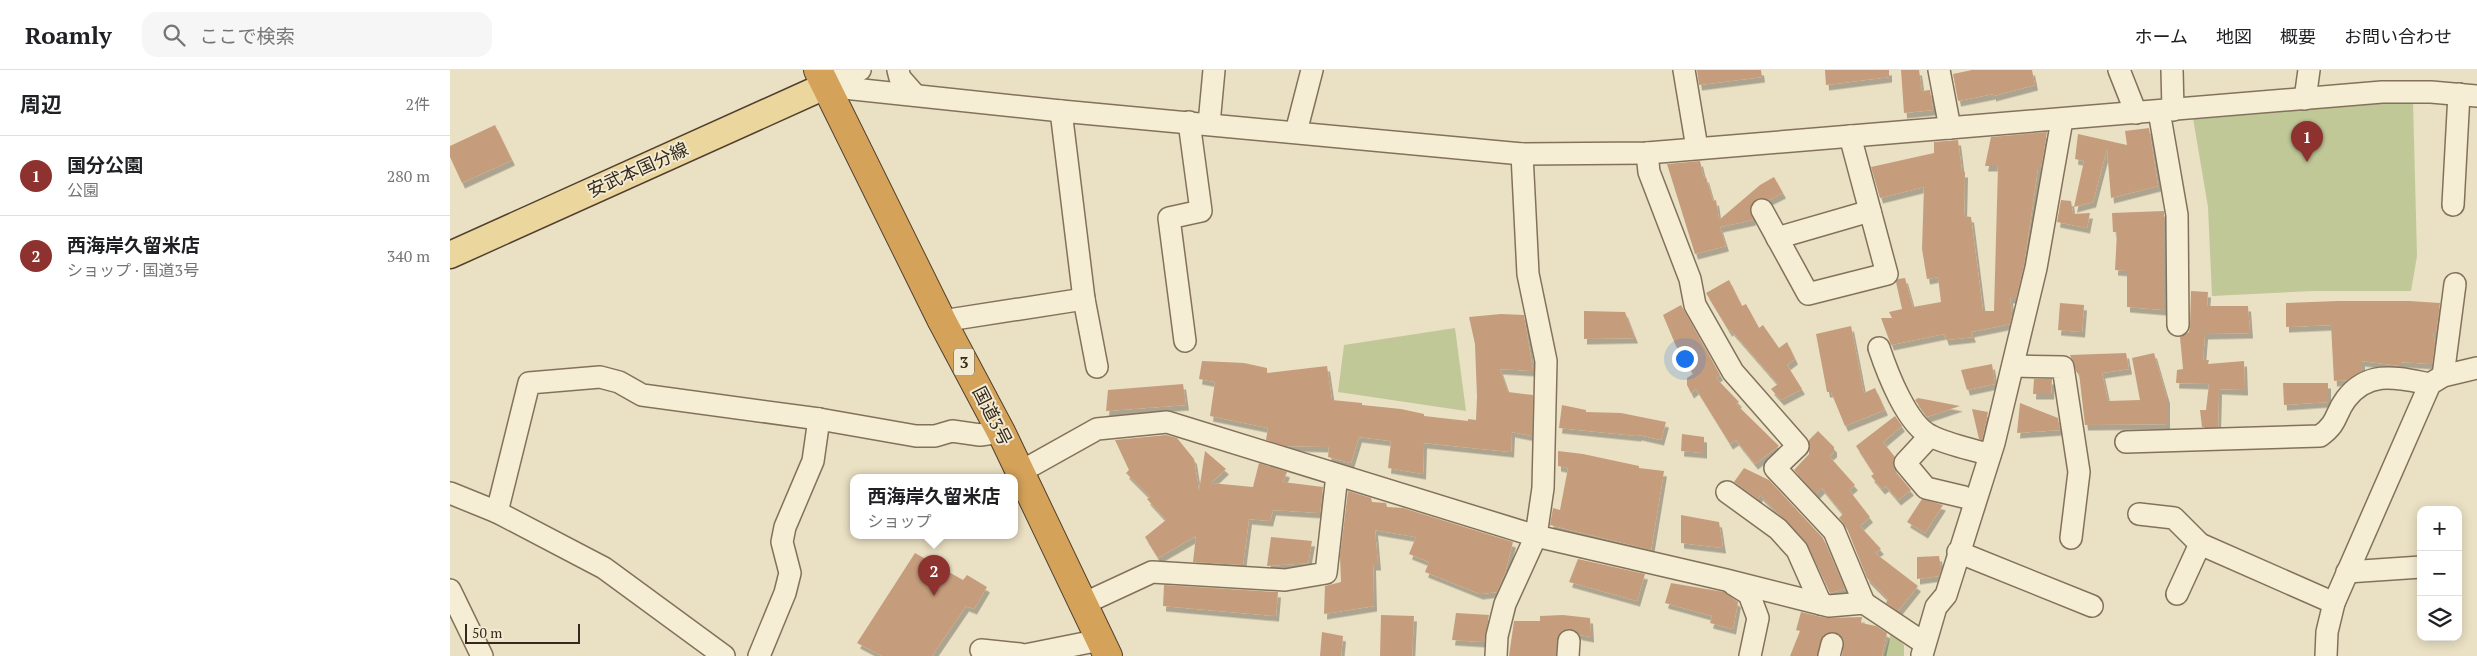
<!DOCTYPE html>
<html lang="ja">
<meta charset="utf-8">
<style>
:root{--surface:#fff;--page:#f6f6f6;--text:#202124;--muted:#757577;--line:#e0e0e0;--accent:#8e322f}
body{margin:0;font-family:"PT Serif","Noto Sans JP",serif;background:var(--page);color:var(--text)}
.controls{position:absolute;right:15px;bottom:15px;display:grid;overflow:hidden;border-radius:10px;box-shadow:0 2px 12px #0003}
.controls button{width:45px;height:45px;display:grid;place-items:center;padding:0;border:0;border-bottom:1px solid var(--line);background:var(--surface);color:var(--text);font:25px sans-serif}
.scale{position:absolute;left:15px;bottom:12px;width:115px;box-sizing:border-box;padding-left:5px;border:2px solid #34291e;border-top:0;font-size:14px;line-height:18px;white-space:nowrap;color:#34291e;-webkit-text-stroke:4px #f2ead1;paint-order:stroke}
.you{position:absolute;left:1234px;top:288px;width:18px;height:18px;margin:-12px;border:4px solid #fff;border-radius:50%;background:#1a73e8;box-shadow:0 0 0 8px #1a73e833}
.badge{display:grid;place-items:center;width:32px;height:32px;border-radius:50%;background:var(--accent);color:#fff;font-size:16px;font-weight:700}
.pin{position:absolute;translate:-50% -41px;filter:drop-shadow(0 1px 2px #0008)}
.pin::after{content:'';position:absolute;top:26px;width:18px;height:15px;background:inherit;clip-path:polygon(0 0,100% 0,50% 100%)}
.popup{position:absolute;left:400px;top:404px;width:168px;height:65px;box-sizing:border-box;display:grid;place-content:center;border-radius:10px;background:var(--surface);filter:drop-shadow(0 1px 4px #0005);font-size:16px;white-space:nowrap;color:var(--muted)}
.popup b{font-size:19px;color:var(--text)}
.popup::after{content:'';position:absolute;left:50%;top:100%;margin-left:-10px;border:10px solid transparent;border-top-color:var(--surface)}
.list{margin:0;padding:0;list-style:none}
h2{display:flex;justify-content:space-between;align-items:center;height:65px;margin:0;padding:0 20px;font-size:21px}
h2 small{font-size:16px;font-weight:400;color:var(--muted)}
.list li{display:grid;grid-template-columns:32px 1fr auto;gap:15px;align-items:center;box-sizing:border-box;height:80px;padding:0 20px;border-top:1px solid var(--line)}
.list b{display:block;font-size:19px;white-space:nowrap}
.list p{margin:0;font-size:16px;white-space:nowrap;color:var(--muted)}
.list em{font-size:16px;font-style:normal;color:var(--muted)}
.icon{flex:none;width:28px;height:28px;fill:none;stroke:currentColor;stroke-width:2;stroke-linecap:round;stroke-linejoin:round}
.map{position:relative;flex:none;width:2027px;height:586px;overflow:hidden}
header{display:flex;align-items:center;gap:30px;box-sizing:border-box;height:70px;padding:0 25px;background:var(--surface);border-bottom:1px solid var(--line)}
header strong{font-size:24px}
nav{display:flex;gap:28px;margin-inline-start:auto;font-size:18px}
.search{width:350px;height:45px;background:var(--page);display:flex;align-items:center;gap:12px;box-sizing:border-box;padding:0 18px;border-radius:15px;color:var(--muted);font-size:19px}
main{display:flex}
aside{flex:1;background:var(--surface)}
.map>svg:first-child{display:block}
.green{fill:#c0c897}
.building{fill:#c69d7b;filter:url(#shadow)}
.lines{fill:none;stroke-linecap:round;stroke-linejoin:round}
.minor-casing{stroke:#83725b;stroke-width:24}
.major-casing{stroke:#51402f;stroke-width:29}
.highway-casing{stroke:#51402f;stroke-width:30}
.minor{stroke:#f6edd5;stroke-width:21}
.major{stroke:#ebd69d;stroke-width:26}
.highway{stroke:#d4a259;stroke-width:28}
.labels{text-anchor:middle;stroke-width:4;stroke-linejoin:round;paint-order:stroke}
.shield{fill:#f2ead1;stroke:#6d6354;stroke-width:1}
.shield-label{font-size:16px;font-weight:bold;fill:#34291e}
.street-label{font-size:18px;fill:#34291e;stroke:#f2ead1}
</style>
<header>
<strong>Roamly</strong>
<div class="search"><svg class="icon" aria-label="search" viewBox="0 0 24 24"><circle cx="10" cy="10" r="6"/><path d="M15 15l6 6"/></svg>ここで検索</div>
<nav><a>ホーム</a><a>地図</a><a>概要</a><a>お問い合わせ</a></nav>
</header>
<main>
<aside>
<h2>周辺<small>2件</small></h2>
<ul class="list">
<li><span class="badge">1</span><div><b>国分公園</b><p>公園</p></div><em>280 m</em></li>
<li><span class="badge">2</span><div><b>西海岸久留米店</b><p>ショップ · 国道3号</p></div><em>340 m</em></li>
</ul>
</aside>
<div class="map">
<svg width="2027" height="586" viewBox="0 0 2027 586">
<defs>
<filter id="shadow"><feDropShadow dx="3" dy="5.5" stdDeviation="0" flood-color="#0004"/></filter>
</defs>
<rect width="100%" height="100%" fill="#eae0c3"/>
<g class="green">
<polygon points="1954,29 1963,31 1967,186 1961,221 1863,221 1762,226 1758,137 1743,48"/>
<polygon points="1005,258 1016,341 888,322 894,275"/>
<polygon points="1441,563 1454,575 1454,586 1434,586"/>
</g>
<g class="building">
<polygon points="1247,0 1311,0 1312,7 1249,15"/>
<polygon points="1375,0 1439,0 1439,7 1376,15"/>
<polygon points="1451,0 1469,0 1472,21 1480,20 1483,40 1454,43"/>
<polygon points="1522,0 1582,0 1585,15 1543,26 1543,24 1508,31 1503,4"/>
<polygon points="45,55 62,90 12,113 0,87 0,76"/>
<polygon points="1699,58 1708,116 1661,128 1657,79 1643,132 1624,137 1634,91 1625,89 1628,64 1677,75 1675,61"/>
<polygon points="1597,62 1591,98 1588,98 1574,195 1566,228 1560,228 1562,244 1560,254 1521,262 1523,267 1496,270 1494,264 1441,275 1431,248 1442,248 1439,242 1452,239 1446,212 1448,209 1455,208 1463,237 1491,232 1488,207 1477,209 1472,179 1474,117 1430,128 1421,97 1484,83 1484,72 1508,70 1512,102 1515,102 1514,146 1521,147 1533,241 1544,241 1548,96 1535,96 1541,67"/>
<polygon points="1250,91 1254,108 1256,107 1263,131 1266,130 1269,150 1310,115 1324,107 1333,123 1319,130 1313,128 1306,129 1300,139 1303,150 1270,157 1276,176 1245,184 1217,94"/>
<polygon points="1611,130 1621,131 1623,144 1640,143 1637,158 1607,152"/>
<polygon points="1714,141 1714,240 1677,237 1677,201 1665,200 1667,162 1663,162 1662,143"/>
<polygon points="1279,210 1292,236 1296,234 1309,258 1313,255 1329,278 1337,272 1345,289 1337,295 1352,319 1331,330 1321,319 1328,314 1281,260 1279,261 1256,223"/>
<polygon points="1741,221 1758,222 1757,236 1798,236 1800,263 1755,264 1753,290 1759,290 1758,294 1794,291 1795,320 1769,319 1768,357 1752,357 1750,340 1756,340 1759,314 1726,313 1727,300 1733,299 1730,267 1739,262 1740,255"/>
<polygon points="1888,231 1959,231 1990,233 1986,263 1983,263 1985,274 1982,294 1951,292 1951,296 1912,291 1912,301 1897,310 1884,311 1881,255 1836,257 1836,233"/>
<polygon points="1610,233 1634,235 1632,262 1608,260"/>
<polygon points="1231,235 1270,305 1266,308 1289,332 1286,334 1329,376 1305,394 1286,370 1280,374 1246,319 1241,323 1237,315 1237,308 1243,304 1226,276 1213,245"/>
<polygon points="1134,241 1175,242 1185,268 1134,269"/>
<polygon points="1051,244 1074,245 1083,301 1050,299 1058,322 1083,325 1082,366 1062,362 1061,382 974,373 973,404 938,398 941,371 909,367 901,393 878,387 879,377 836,376 816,370 818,358 760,346 765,312 749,309 752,291 794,293 817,298 817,303 877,296 882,330 912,333 912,335 951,339 974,344 974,346 1018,351 1018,349 1026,350 1027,327 1025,274 1019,247"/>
<polygon points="1401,256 1414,323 1425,318 1435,340 1395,356 1381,322 1377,322 1366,264"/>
<polygon points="1676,283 1679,299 1652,303 1658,331 1690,330 1682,288 1704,283 1717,328 1717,354 1635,355 1629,303 1627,303 1620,285"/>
<polygon points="1542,294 1545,314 1517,320 1511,300"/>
<polygon points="1584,309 1602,309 1601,324 1583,324"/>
<polygon points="1833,313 1878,313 1878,332 1834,335"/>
<polygon points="733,314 736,335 656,341 658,320"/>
<polygon points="1468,328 1510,336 1477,347 1465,330"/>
<polygon points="1570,333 1608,348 1610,360 1567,363"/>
<polygon points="1112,335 1136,340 1136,342 1171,343 1216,352 1211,370 1189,365 1188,366 1109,358"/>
<polygon points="1522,339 1538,342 1532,370 1529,369"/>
<polygon points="1445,346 1452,356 1433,372 1445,387 1443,395 1445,401 1461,420 1448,430 1436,416 1432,419 1421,406 1424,404 1406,376"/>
<polygon points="1368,361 1384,377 1384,382 1379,386 1405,415 1399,420 1420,447 1410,456 1431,479 1425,483 1468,516 1448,541 1436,533 1438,529 1417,508 1396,456 1389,448 1393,444 1372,418 1366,424 1344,400 1359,384 1359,370"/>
<polygon points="1232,364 1254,367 1254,383 1231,381"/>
<polygon points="716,365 727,368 744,389 749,421 755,381 776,399 761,413 803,417 809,393 837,402 833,412 873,417 870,443 823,440 820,451 799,449 793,495 743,492 746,466 708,488 695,467 716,450 697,429 700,427 676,403 679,400 665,370"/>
<polygon points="1108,381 1133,384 1189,396 1189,398 1214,401 1201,480 1100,455 1103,438 1110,440 1118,398 1108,396"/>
<polygon points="1294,398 1319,410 1373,468 1395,519 1380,523 1356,472 1310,425 1308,429 1284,412"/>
<polygon points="898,421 921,428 922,432 936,433 937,437 953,438 1063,472 1055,503 1047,522 1030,524 975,502 979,492 959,484 966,467 925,460 928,495 923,495 924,536 874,544 875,516 891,512 890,486"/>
<polygon points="1472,429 1493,435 1475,463 1457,452"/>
<polygon points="1231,445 1269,452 1273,478 1231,473"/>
<polygon points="821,467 862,471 858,493 817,496"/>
<polygon points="465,483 513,510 517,505 537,517 524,539 516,536 482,586 432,586 407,573"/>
<polygon points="1489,486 1491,499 1489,506 1467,509 1467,487"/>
<polygon points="1128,489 1195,504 1187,531 1119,512"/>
<polygon points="1221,513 1274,522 1288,532 1283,559 1260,553 1262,546 1215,533"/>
<polygon points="714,515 828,522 826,546 713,536"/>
<polygon points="1351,542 1376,548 1412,547 1411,553 1426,556 1437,563 1432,586 1392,586 1394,570 1385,562 1373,566 1367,586 1340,586 1350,561 1346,560"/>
<polygon points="1006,543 1039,545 1034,572 1002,570"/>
<polygon points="931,545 964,546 962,586 930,586"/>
<polygon points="1113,545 1140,548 1141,567 1130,565 1120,559 1114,560 1107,570 1106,586 1059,586 1064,551 1090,551 1090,546"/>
<polygon points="872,562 893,566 891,586 870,586"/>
</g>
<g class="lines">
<g class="minor-casing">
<g id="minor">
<polyline points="448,0 450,8 465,25"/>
<polyline points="1234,0 1247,78"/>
<polyline points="1489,0 1500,58"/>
<polyline points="1669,0 1686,43"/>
<polyline points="1722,0 1723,40"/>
<polyline points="378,14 410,0"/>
<polyline points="375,16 611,41 1072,84 1197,83 1932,22 1981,22 2027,26"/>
<polyline points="1855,29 1859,0"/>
<polyline points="611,41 634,229 647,297"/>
<polyline points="1709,41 1727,145 1728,255"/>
<polyline points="759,54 764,0"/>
<polyline points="846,62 862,0"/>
<polyline points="1197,83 1199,102 1240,209 1245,235 1283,302 1348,376 1325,398 1384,461 1414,533"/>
<polyline points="2003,135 2009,24"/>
<polyline points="1312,140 1358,224 1437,204 1400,66"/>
<polyline points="1327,168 1420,141"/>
<polyline points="492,251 634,229"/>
<polyline points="735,271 719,148 751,141 739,52"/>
<path d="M1429 278C1437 302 1457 355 1481 366 1499 375 1521 379 1540 385"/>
<polyline points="1563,296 1613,297 1629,402 1621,468"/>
<polyline points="1993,306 2005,214"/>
<polyline points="1480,366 1455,393 1476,418 1514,427"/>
<path d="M1676 372 1870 366C1889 352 1884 345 1896 329 1919 299 1948 308 1980 314"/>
<polyline points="570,402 647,359 717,352 1086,466 1276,510 1379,536 1414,533 1474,573"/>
<polyline points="1277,422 1328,459 1347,480 1371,534"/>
<polyline points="0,423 47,442 154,498 274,586"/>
<polyline points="47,442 79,313 150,307 169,312 192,325 369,349 466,366 485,366 502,361 530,365 551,362"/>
<polyline points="1689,444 1724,448 1750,474 1884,533"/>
<polyline points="1508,482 1642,536"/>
<polyline points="1897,502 1971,497"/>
<polyline points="1283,514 1299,524 1308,548 1300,586"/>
<polyline points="0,520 32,586"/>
<polyline points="1727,524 1750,474"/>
<polyline points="633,534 702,502 835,510 876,503 887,405"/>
<polyline points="531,580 570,584"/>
<polyline points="1472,585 1486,537 1496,525 1544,373 1586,198 1612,50"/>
<polyline points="309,586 335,523 340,503 332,472 335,457 363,391 369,349"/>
<polyline points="570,586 650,570"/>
<polyline points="1046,586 1047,566 1055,534 1086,466 1093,418 1096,291 1078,204 1072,84"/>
<polyline points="1118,586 1119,571"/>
<polyline points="1379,586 1382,574"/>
<polyline points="1876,586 1877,562 1884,533 1980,314 1993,306 2027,298"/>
</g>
</g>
<g class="major-casing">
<polyline id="major" points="0,185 375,16"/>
</g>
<g class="highway-casing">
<polyline id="highway" points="368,0 492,251 551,362 658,586"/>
</g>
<use href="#minor" class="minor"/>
<use href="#major" class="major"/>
<use href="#highway" class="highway"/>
</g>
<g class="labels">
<rect class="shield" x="504" y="278.5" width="20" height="27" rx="4"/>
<g class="shield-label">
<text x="514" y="298">3</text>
</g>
<g class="street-label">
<text transform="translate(188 100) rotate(-24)" y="6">安武本国分線</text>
<text transform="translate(542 346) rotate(63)" y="6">国道3号</text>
</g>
</g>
</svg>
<div class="controls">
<button>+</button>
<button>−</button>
<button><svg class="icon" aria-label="layers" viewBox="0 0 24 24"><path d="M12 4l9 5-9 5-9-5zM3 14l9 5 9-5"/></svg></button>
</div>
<div class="scale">50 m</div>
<div class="you"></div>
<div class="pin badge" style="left:1857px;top:92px">1</div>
<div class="pin badge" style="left:484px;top:526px">2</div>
<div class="popup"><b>西海岸久留米店</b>ショップ</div>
</div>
</main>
